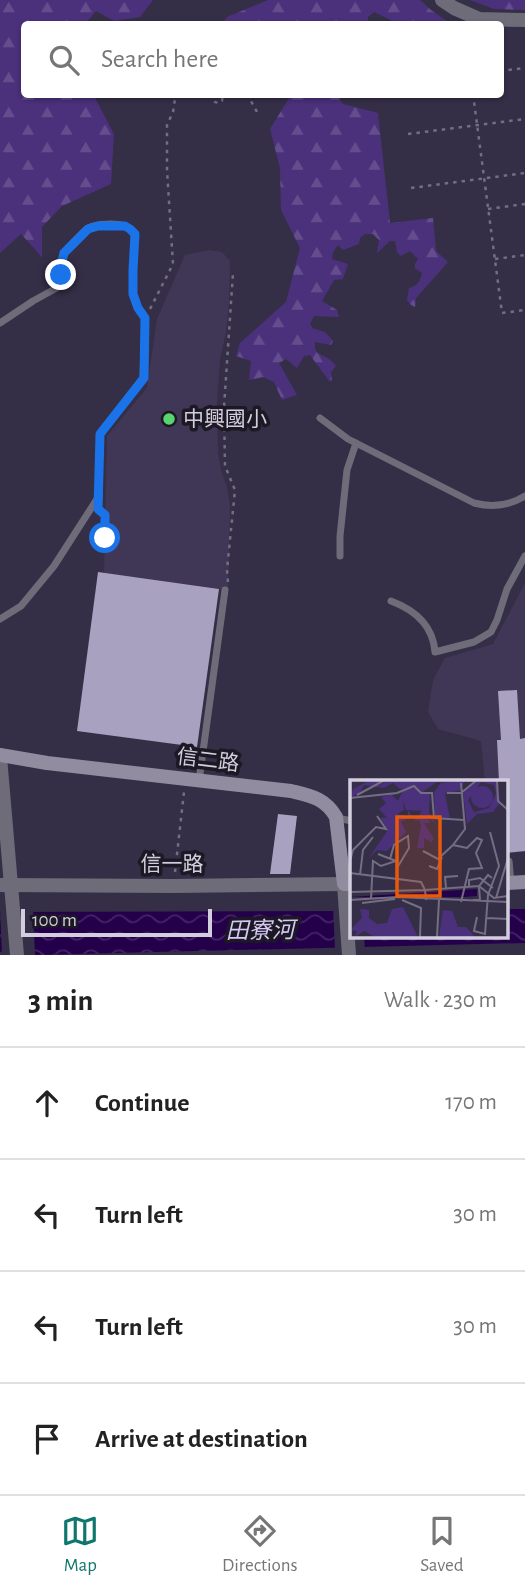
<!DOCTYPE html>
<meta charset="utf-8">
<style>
:root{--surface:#fff;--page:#f6f6f6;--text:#222;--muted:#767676;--line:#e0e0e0;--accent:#0f766e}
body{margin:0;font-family:"Alegreya Sans","Noto Sans TC",sans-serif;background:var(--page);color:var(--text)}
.scale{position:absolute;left:21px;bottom:18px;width:191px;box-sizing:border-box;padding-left:7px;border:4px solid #d2cede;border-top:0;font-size:19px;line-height:24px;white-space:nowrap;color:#d2cede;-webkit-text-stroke:5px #1c1924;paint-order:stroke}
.stop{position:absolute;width:21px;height:21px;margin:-16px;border:5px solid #1a73e8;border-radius:50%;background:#fff}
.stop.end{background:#1a73e8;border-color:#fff;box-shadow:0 2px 7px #0008}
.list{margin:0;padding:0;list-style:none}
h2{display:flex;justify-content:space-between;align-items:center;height:91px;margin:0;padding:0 28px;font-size:30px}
h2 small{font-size:23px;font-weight:400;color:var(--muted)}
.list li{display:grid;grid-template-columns:46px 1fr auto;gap:21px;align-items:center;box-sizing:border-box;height:112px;padding:0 28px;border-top:2px solid var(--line)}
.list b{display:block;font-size:26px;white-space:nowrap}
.list em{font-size:23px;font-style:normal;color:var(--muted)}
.icon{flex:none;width:38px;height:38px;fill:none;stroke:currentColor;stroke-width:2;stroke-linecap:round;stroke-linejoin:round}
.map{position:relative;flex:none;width:525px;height:955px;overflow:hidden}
.search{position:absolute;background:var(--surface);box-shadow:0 2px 5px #0004;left:21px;right:21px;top:21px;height:77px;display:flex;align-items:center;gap:18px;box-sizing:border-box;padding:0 24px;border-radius:7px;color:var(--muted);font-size:26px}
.sheet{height:539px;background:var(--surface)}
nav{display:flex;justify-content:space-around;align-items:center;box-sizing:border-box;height:98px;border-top:2px solid var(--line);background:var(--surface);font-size:19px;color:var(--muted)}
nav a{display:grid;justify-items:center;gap:4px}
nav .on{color:var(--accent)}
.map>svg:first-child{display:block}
.built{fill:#403756}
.forest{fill:url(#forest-firs)}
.water{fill:url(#water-waves)}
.pier{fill:#352e47}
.building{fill:#a9a1c0}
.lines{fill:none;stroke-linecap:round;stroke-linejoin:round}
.path{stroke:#736e83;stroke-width:2.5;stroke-dasharray:3.5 5;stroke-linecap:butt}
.service{stroke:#6f6c79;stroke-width:7}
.minor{stroke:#6f6c79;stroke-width:14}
.tertiary{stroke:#6f6c79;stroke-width:14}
.secondary{stroke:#918ca0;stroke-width:14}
.route{stroke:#1a73e8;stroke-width:9}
.poi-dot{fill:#59d56f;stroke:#1c1924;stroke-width:2.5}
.labels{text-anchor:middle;stroke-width:7;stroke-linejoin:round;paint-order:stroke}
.poi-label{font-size:21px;fill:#d2cede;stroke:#1c1924;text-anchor:start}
.street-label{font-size:21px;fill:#d2cede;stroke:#1c1924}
.water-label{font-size:23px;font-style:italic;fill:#d5caf5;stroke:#1c1924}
.inset-road{fill:none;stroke:#746e83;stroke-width:2}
.view{fill:#e8590c;fill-opacity:0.15;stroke:#e8590c;stroke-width:3.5}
.inset-edge{fill:none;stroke:#d2cede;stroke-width:3.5}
</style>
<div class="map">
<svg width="525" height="955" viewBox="0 0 525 955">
<defs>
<pattern id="forest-firs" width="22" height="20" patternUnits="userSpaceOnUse" patternTransform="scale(1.75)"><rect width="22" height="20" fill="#4b307b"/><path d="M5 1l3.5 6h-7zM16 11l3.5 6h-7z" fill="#644d8d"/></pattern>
<pattern id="water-waves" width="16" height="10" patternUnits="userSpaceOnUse" patternTransform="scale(1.75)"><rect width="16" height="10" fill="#24004b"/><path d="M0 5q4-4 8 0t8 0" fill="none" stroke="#432464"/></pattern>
</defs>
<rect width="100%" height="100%" fill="#352e47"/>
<g class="built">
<polygon points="209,250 222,252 230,261 229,302 226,332 220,359 217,402 218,453 221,470 227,487 230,506 228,590 104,573 107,436 147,388 157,319 185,255"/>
<polygon points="525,583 525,852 506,853 506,782 485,782 481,741 438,729 428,712 433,680 445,658 493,644"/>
</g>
<g class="forest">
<polygon points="0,0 153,0 140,17 114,21 96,11 85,24 24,24 24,94 90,95 95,98 114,134 111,184 62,206 42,227 42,257 21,234 0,253"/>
<polygon points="268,0 420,0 431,10 451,24 399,24 374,12 368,17 368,24 222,24 227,17"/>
<polygon points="470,0 525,0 525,10 494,9"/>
<path d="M291 95H337L343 104 378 113 390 223 433 218 436 251 448 262 416 298 415 307 411 305 407 300 409 288C417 286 420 282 422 273L415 268V264L418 259 410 251 401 256 397 252 395 241H390L377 253 379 240 373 234H365L360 238 359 244 343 250 338 245 333 252 332 259 348 264 343 279 334 280 322 301 337 310 339 316 338 317 314 316 310 324 312 328 325 332 333 341 331 345 315 342C314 356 321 353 329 359 332 361 334 364 336 366L331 372 332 380 330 382 310 355 304 356 297 368 286 359 279 363 297 395 282 400 274 382 263 377 249 380 251 361 236 356 240 343 286 302 300 248 281 210 280 168 270 129Z"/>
</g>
<polygon class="water" points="506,909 525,909 525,943 37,955 0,952 0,912 352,911 352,936 506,936"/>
<g class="pier">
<polygon points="333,907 352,907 352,936 364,936 365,950 335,950"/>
<polygon points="0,909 33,909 35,955 2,955"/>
</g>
<g class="building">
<polygon points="98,572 219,589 197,747 77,731"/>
<polygon points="517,690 520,739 525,738 525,851 506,853 506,782 499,782 497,740 501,740 498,691"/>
<polygon points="278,814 297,816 290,874 270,874"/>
</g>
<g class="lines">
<g class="path">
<polyline points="500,71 525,68"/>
<polyline points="210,94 215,102 219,103 222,101 223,94"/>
<polyline points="247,94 257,112"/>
<polyline points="473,94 502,313 525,310"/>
<polyline points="408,134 525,119"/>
<polyline points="411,188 525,173"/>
<polyline points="488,209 525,204"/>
<polyline points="495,259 525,255"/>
<polyline points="150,309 173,264 167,170 167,125 173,112 175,99 172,94"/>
<polyline points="228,582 227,570 235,490 225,466 224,407 233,273"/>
<polyline points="175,872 184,792"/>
</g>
<g class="service">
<path d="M0 323 33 301 62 285C63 274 58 262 65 252 67 248 84 231 88 228 97 223 118 223 127 227 131 229 132 231 135 234L133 270V294L138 308 145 318 143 378 100 434 99 496 54 566 21 606 0 619"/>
<path d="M320 418 348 439 474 503C493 508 509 506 525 496"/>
<polyline points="99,497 98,509 105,515 105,538"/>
<polyline points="340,556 340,536 347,470 356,443"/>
<path d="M391 601C415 610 433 625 435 652L474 642 491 632 497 620 507 589 525 556"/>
<polyline points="199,781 225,590"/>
<polyline points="337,818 352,821"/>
<polyline points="506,860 509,861 511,883"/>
</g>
<g class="minor">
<polyline points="442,0 454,8 479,19 525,20"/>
<polyline points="0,757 17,955"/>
<polyline points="344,884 349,955"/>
</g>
<polyline class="tertiary" points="0,885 173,886 344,884"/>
<g class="secondary">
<path d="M0 755 47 763 291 791C311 796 325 798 336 817L344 884H352"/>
<polyline points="506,883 525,882"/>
</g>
</g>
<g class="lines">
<polyline class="route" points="61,275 60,270 64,253 88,229 98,226 125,226 130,229 135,234 133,270 133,294 138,308 145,318 144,378 100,434 98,509 105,515 105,538"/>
</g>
<circle class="poi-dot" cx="169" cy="419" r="7"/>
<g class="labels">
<g class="poi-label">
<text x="183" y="426">中興國小</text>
</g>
<g class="street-label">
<text transform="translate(208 760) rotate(7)" y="7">信二路</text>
<text x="172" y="871">信一路</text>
</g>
<g class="water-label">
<text transform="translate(260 930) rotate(-1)" y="8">田寮河</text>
</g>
</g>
<g transform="translate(350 780)">
<rect width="158" height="158" fill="#352e47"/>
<path d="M20 0H28V6L39 0H90L72 12 67 7 50 9 43 3 34 8 14 5 9 14 0 17 3 9ZM115 0 111 10 95 14 100 38 85 37 84 12 91 3ZM63 7 80 14 79 32 85 43 78 38 80 43H74L84 59 81 62 74 58V68H67L71 45 69 40 64 41 72 31 56 30 53 20 54 30 47 34 58 36V30L62 36 51 42 56 52 37 71 27 70 18 79 38 50 30 38H37L29 29 36 23 31 17 50 12 42 15 48 21 52 12ZM53 127 68 157H25L14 151 5 157 7 151 0 150 12 138 10 129 19 130V138L27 144 37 143 42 129ZM93 130 102 131 108 147H116L125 157H89Z" fill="#4b307b"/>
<path d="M129 0H147L150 23 143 32 127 34 117 44 113 13ZM131 2 144 5 146 14 139 28 124 32 118 20Z" fill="#4b307b" fill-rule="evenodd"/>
<path d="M121 17a11 11 0 1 1 22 0a11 11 0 1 1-22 0Z" fill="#4b307b"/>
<path d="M127 109V116L114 117H0Z" fill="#24004b"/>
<path class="inset-road" d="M147 0 148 21 158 30M111 3 115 49 103 65 117 68 127 58 132 60 126 73 132 88 119 89 111 122M97 13H111L127 0M7 15 35 0M0 18 47 13 64 6 71 13H82L84 38 114 40M73 71 88 79 103 65M40 79 44 65 58 56 59 68 47 88M0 81 3 70 26 47 36 49 27 36M79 86 87 89 92 77M0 93 71 102 75 110 129 106 144 118 158 116M10 95 13 70 23 57M119 107V100L130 98 143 108M96 108 95 97 108 96M0 112 75 110 76 120M146 118 158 78M21 119 23 81 31 86 46 81 28 74M0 120 48 117 158 122M52 120 71 128 70 157M123 120H130L129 106 138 95 142 98M12 123 45 119M127 137 124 151 135 154 138 115 149 86 140 52M137 138 158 139M87 157 89 120"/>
<path class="view" d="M47 37H90V116H47Z"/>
<rect width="158" height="158" class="inset-edge"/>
</g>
</svg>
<div class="scale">100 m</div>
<div class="stop" style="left:105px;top:538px"></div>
<div class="stop end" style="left:61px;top:275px"></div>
<div class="search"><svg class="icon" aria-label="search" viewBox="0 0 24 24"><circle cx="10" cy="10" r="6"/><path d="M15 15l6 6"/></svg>Search here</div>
</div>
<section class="sheet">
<h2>3 min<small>Walk · 230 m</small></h2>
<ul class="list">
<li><svg class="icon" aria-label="ahead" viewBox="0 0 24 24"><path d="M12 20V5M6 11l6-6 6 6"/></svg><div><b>Continue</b></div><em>170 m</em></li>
<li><svg class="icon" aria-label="left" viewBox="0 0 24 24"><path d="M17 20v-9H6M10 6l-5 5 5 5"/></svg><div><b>Turn left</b></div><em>30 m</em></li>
<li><svg class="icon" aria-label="left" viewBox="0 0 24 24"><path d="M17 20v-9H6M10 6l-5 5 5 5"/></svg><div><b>Turn left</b></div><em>30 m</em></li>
<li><svg class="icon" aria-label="arrive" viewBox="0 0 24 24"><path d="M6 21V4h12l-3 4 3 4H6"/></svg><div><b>Arrive at destination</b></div></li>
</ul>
</section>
<nav>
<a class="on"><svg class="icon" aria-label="map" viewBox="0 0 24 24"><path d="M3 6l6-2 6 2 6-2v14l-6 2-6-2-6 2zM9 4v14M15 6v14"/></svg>Map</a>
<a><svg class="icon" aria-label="directions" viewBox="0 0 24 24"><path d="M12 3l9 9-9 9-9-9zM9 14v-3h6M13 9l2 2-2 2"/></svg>Directions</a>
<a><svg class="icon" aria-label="saved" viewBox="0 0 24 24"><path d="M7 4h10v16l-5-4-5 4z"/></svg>Saved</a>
</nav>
